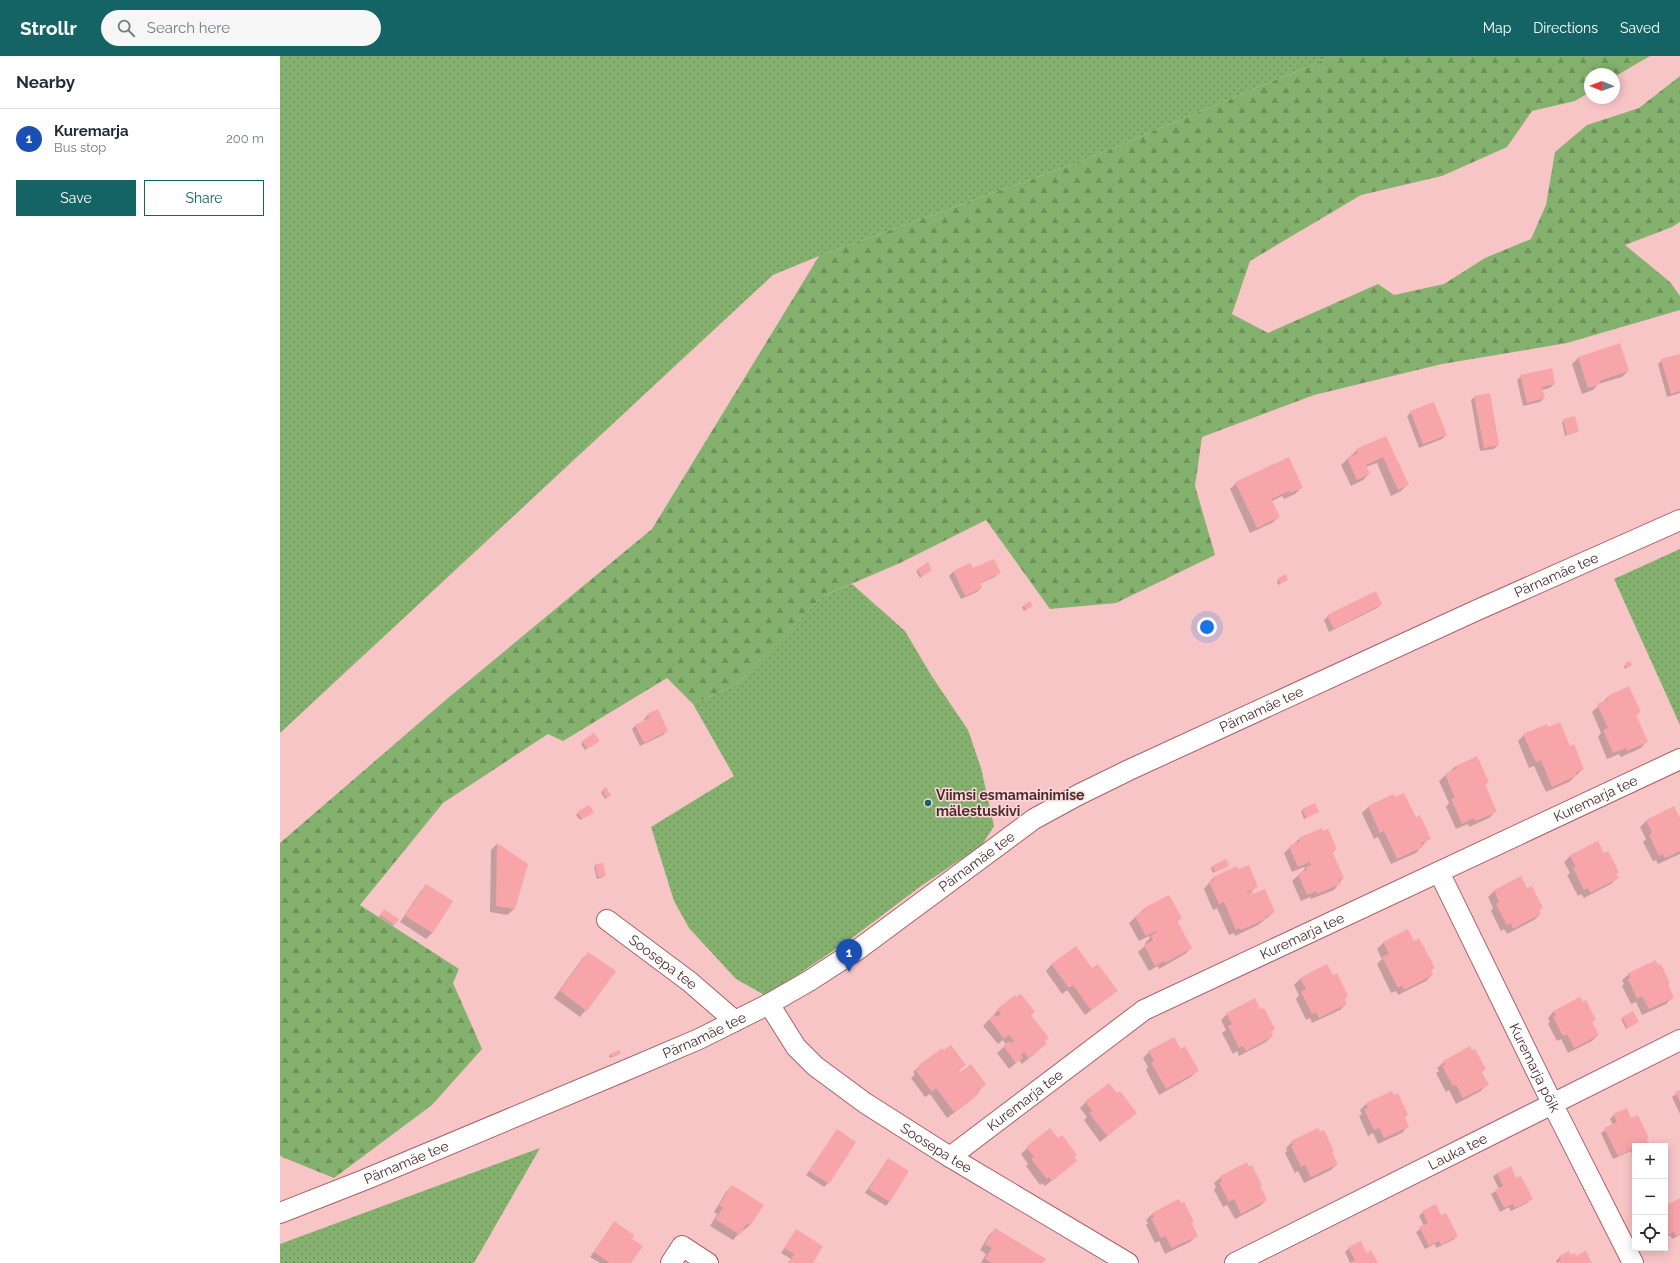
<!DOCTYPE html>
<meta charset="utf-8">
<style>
:root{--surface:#fff;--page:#f6f6f7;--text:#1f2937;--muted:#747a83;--line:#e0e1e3;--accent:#156465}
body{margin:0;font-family:Raleway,sans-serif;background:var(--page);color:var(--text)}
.controls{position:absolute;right:12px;bottom:12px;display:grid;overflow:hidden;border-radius:0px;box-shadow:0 2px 10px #0003}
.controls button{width:36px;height:36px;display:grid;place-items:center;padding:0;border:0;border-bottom:1px solid var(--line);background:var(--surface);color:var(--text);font:20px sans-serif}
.compass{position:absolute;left:1304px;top:12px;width:36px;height:36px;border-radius:50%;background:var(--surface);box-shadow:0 2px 10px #0003;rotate:271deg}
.you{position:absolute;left:927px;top:571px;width:14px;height:14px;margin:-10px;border:3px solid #fff;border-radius:50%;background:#1a73e8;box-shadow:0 0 0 6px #1a73e833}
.badge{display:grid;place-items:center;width:26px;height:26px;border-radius:50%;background:var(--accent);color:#fff;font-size:13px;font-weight:700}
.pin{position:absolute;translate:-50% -33px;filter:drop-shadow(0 1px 2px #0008)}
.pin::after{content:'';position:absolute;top:21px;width:14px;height:12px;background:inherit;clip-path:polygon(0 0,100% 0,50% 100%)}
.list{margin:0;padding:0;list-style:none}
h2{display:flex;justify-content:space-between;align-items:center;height:52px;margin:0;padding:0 16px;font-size:17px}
h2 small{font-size:13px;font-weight:400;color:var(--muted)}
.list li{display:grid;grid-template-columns:26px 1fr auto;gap:12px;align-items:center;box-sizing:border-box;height:60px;padding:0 16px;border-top:1px solid var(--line)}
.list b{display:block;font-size:15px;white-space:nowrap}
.list p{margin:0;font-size:13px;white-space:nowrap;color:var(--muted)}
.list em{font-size:13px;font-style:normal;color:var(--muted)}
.actions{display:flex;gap:8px;padding:12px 16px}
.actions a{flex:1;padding:9px 0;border:1px solid var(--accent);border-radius:0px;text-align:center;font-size:14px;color:var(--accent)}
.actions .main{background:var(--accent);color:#fff}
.icon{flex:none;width:22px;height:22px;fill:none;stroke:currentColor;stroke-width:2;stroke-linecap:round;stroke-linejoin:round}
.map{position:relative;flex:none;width:1400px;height:1207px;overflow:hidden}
header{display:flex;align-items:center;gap:24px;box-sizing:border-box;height:56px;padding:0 20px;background:var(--accent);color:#fff}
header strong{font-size:19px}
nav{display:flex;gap:22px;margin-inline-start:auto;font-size:14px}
.search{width:280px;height:36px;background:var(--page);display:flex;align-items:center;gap:10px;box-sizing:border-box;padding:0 14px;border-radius:22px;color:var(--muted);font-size:15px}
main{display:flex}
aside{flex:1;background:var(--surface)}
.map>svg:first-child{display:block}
.grass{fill:url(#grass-dots)}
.forest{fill:url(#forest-firs)}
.shadow{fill:#0003}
.building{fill:#f8a5aa}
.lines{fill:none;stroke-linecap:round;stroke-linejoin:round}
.minor-casing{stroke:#ab6065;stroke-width:22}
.minor{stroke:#fff;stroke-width:20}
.poi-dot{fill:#156465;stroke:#fad7d8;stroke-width:1.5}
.labels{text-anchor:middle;stroke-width:3;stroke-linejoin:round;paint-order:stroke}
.street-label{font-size:14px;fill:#4d2c2e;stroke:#fad7d8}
.poi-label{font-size:14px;font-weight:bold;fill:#4d2c2e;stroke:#fad7d8;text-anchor:start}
</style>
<header>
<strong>Strollr</strong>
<div class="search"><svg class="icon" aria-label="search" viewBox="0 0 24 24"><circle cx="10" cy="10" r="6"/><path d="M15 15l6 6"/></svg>Search here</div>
<nav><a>Map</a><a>Directions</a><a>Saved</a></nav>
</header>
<main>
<aside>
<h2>Nearby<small></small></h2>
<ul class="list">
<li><span class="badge" style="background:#1a4fb4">1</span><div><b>Kuremarja</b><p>Bus stop</p></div><em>200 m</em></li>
</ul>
<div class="actions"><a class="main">Save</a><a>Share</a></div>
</aside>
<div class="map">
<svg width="1400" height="1207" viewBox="0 0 1400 1207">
<defs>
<pattern id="grass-dots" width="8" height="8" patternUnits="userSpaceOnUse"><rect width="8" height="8" fill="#84b16e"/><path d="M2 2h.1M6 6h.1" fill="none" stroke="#6e905b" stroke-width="1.8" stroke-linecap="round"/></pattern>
<pattern id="forest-firs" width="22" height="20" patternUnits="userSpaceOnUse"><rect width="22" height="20" fill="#84b16e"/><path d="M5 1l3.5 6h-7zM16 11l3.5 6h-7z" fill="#6e905b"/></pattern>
</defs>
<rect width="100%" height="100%" fill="#f8c5c7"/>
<g class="grass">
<polygon points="0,0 1053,0 804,104 539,200 493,219 0,677"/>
<polygon points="1400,493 1400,669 1334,523"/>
<polygon points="572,528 625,575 651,619 688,674 701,712 714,770 702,789 641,830 572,882 486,940 456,923 409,872 394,845 371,771 454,720 413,648 456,629 543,540"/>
<polygon points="260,1092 194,1207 0,1207 0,1188"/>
</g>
<polygon class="forest" points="1053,0 1370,0 1334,21 1334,18 1310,18 1310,36 1295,45 1252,55 1227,91 1162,120 1081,139 970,205 952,258 988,277 1098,228 1114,239 1164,228 1205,202 1251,183 1266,149 1275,96 1307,69 1359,52 1400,20 1400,166 1392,171 1345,189 1390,226 1400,240 1400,254 1287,287 1162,308 1034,339 922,381 915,430 935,499 836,547 770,553 706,464 620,507 543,540 456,629 413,648 387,622 283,685 268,678 163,747 80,849 179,913 173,927 202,993 152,1049 54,1122 2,1101 0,1099 0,787 168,642 372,473 539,200 804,104"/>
<g class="shadow">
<polygon points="1400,299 1400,337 1387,341 1378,308 1382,304"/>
<polygon points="1298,302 1348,315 1342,321 1318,328 1313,334 1302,338 1292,308"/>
<polygon points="1241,320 1274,328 1270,332 1262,334 1264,342 1260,346 1243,350 1237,324"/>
<polygon points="1195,340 1218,389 1214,393 1200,395 1191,344"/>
<polygon points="1131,356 1166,379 1162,383 1139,392 1127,360"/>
<polygon points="1294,361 1298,375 1285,380 1282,366"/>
<polygon points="1106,381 1127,429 1121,435 1111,440 1097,407 1086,411 1089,418 1083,424 1071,430 1061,409 1077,394"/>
<polygon points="956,427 1022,431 1015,438 1004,443 1002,440 992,445 999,461 992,467 970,477 950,433"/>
<polygon points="690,508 693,514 719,517 715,521 699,528 701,532 697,536 681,543 669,520 673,516"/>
<polygon points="638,514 651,514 640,522 636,515"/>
<polygon points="1005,520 1007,524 998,529 997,525"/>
<polygon points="750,546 750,551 744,555 742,551"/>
<polygon points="1101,548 1097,552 1049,576 1044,564 1048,560"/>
<polygon points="1350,606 1351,609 1345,613 1344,610"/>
<polygon points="1349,632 1359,656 1356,660 1367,685 1361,692 1341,701 1339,698 1327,703 1318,681 1321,677 1312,656 1328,641"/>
<polygon points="368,659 387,675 383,679 360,690 352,673 356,669 365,665 364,663"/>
<polygon points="1268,672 1289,691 1303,713 1289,726 1266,736 1254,710 1249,712 1238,685 1244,679"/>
<polygon points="303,686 317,686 305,694 301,688"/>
<polygon points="1176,710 1208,726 1204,730 1216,755 1209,762 1189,771 1188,768 1176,773 1166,751 1169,747 1159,725"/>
<polygon points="325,732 328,741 325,743 321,736"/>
<polygon points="1035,748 1038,756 1024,763 1021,755"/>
<polygon points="1088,751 1135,762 1149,782 1136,797 1111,808 1098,781 1094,783 1082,757"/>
<polygon points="1393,752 1400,763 1400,798 1378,808 1376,804 1373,805 1363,786 1366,783 1360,771 1366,765"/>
<polygon points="298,757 311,758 300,764 296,759"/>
<polygon points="1041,773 1056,793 1052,797 1063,822 1054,834 1031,843 1030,841 1021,845 1012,825 1025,813 1024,811 1012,816 1004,797 1019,783"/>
<polygon points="217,788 234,853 227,859 210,856 211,794"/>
<polygon points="1291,799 1335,818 1337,822 1331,828 1304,842 1301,838 1298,840 1287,819 1290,817 1284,806"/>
<polygon points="316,809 324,819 323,821 317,823 314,811"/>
<polygon points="933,810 948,810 933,817 931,812"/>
<polygon points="956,811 958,815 977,830 971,836 973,839 994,856 978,869 955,880 954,877 949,879 937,852 933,854 924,833 933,822"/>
<polygon points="1241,822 1260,858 1254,864 1227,878 1224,873 1221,875 1211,855 1213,852 1208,841 1214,835"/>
<polygon points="146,829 171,846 152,877 146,883 120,866 140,836"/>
<polygon points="889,840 901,862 897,866 911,892 905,898 879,913 878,910 869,915 858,896 866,889 865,887 870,882 869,880 859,885 849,867 864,853"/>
<polygon points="102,856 114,868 113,870 99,861"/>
<polygon points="1128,874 1134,886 1153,912 1150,915 1152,919 1146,925 1118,939 1116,935 1111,937 1097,908 1102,903 1097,893 1103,887"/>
<polygon points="308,897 306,954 300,961 274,942 302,903"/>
<polygon points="772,908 812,913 836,935 805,959 787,934 782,938 766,915"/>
<polygon points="1349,918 1387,929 1393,941 1386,948 1362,959 1356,946 1351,948 1342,930 1344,928 1342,924"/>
<polygon points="1020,923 1067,940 1064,943 1066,948 1060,954 1032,967 1030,962 1026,964 1016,943 1019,939 1014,929"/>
<polygon points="735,941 750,960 759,994 742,1008 739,1004 729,1013 717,997 726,989 723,984 718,988 703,970 718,954"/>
<polygon points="980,955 994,973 990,976 992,980 986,986 959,1000 957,995 953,998 942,977 946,974 941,964 947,958"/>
<polygon points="1274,955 1315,963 1312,966 1318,979 1312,985 1288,997 1281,983 1277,985 1268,968 1270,966 1268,962"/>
<polygon points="1343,962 1358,966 1346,973 1341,963"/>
<polygon points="901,994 917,1015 911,1021 879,1039 866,1014 868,1011 863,1002 869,996"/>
<polygon points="664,995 684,1009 678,1015 680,1017 705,1028 691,1044 667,1062 650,1038 645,1041 631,1022 635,1018 633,1016 640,1010"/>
<polygon points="340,997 338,999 330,1002 329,1000 331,998"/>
<polygon points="1164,1006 1205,1013 1201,1016 1207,1028 1201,1035 1176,1048 1169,1034 1166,1036 1156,1017 1159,1015 1157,1012"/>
<polygon points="1400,1035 1400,1058 1392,1041"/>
<polygon points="1112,1036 1128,1070 1122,1077 1098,1088 1093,1077 1088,1080 1079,1060 1082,1058 1080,1054 1086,1048"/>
<polygon points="837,1038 856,1057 820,1086 804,1064 807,1061 800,1052 806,1046"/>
<polygon points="1334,1059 1351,1063 1368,1082 1365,1084 1368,1089 1355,1090 1355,1097 1352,1098 1351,1095 1333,1103 1321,1077 1333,1069 1330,1063"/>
<polygon points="557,1075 548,1127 544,1131 526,1119"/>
<polygon points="1012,1086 1051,1097 1057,1108 1051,1114 1024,1127 1018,1115 1015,1117 1005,1097 1007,1095 1006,1092"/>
<polygon points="747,1092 793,1102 796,1105 765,1130 762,1127 760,1129 746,1110 748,1108 741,1098"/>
<polygon points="608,1103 609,1146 606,1150 585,1137"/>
<polygon points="1217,1117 1236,1123 1251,1143 1247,1147 1231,1155 1229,1151 1220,1156 1211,1138 1219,1133 1213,1121"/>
<polygon points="941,1121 979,1130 986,1144 980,1150 955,1163 947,1149 943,1151 934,1134 936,1131 934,1127"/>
<polygon points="452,1130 470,1169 463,1175 462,1174 453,1184 430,1170 437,1158 434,1156 446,1136"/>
<polygon points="1400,1144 1400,1179 1392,1183 1390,1179 1385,1182 1385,1151"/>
<polygon points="899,1145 916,1180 910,1186 885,1198 879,1185 875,1187 866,1169 868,1167 866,1164 872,1158"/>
<polygon points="1143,1156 1161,1161 1177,1180 1173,1184 1156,1192 1155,1188 1145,1193 1136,1176 1144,1170 1139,1160"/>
<polygon points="334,1167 350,1183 350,1207 320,1207 310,1201"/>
<polygon points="716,1173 762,1207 701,1207 706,1198 700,1194 709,1179"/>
<polygon points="513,1179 531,1207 508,1207 511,1203 501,1197"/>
<polygon points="1069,1192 1085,1198 1097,1207 1070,1207 1065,1196"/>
<polygon points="1290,1200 1311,1207 1277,1207 1276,1205 1280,1201"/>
</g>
<g class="building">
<polygon points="1340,287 1349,315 1319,325 1320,328 1308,332 1298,301"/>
<polygon points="1400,298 1400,335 1391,338 1381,303"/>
<polygon points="1272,312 1275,328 1262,331 1265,342 1247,347 1240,319"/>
<polygon points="1210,337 1219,389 1204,392 1194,340"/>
<polygon points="1154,346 1167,379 1143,388 1130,355"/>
<polygon points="1295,360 1299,376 1287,379 1283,363"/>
<polygon points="1106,380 1129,429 1118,434 1103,401 1086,409 1090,418 1077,424 1067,402 1078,397 1076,393"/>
<polygon points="1009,401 1023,432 1010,437 1009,435 991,443 1000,461 977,472 955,426"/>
<polygon points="714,503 721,517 700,527 702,532 685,540 673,515 690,507 693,512"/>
<polygon points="648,506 652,514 642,521 637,513"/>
<polygon points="1006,518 1008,524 1000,528 998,522"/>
<polygon points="1096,535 1102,548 1054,573 1047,559"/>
<polygon points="750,545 753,550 746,554 744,549"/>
<polygon points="1350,605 1352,609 1347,612 1345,607"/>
<polygon points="1349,630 1361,656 1356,659 1368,686 1347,695 1346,692 1333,697 1323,674 1328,672 1317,648 1329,643 1328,640"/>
<polygon points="378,653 388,675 364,687 355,669 369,662 367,658"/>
<polygon points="1280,666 1290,690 1294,688 1304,713 1295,717 1296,720 1272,731 1261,704 1256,706 1243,678 1267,668 1268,671"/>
<polygon points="314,677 320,685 307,693 302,685"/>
<polygon points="1197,700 1209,726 1205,728 1217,756 1195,765 1194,762 1182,768 1171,743 1175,742 1165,718 1177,712 1176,710"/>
<polygon points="326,731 331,739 327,742 322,734"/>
<polygon points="1124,737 1136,761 1140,759 1151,783 1141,787 1143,791 1117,803 1104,775 1100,777 1088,750 1113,738 1115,741"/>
<polygon points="1035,747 1039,756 1026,762 1022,753"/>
<polygon points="309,749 314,756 302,763 297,756"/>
<polygon points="1394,750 1400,762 1400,795 1385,802 1383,798 1379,800 1369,779 1372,777 1366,764"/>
<polygon points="1042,772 1043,775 1048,773 1057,793 1052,795 1064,822 1059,824 1061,828 1037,838 1036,835 1027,839 1018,818 1027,814 1026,811 1031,809 1030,806 1018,811 1009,790 1020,785 1018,782"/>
<polygon points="1318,785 1324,797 1328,795 1339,816 1336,818 1339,822 1310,837 1308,832 1304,834 1293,812 1296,811 1290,799"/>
<polygon points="217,787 248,808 235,853 216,850"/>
<polygon points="946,803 949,810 935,816 932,810"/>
<polygon points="323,807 326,820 318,821 315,808"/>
<polygon points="969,809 978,831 967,836 968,837 972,835 973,838 985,833 995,856 985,861 986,863 961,874 960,872 956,874 944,846 939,848 929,826 934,824 933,821 957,810 958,813"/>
<polygon points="1241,820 1247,832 1252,830 1263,852 1259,854 1261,858 1233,873 1231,867 1227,869 1216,848 1219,846 1214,834"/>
<polygon points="146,828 173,845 153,877 125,860"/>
<polygon points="889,839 902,862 897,865 912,892 885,907 884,905 875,910 864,889 873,884 871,880 877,876 876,875 866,880 855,860 865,854 864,852"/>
<polygon points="104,853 119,863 115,869 100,859"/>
<polygon points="1128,873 1134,885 1139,882 1155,912 1151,914 1153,919 1124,934 1122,929 1118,932 1102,901 1109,898 1103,886"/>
<polygon points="796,890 812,912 818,908 838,935 811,954 793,929 789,932 771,908"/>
<polygon points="308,896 336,915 307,955 280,935"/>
<polygon points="1376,904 1378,909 1381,908 1390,927 1388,928 1394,942 1369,953 1362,940 1357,943 1348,923 1350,922 1348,917"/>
<polygon points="1047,908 1053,919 1057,917 1068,940 1064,942 1067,948 1039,962 1036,956 1032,958 1021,936 1026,933 1020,922"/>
<polygon points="741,938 755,956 751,959 769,982 765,985 767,988 748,1002 744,996 741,999 743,1002 736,1007 723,990 729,985 731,987 734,985 729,979 724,983 709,963 714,959 717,961 721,958 717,953 735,939 736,941"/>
<polygon points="1300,941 1303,946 1306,944 1316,964 1312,965 1319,979 1294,992 1287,978 1283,980 1273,961 1276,959 1273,955"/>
<polygon points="975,942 980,953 984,952 995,973 991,975 993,980 966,995 963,990 959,992 948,970 952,968 946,957"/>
<polygon points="1353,955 1359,966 1348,972 1342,961"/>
<polygon points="894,981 901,993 905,990 919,1015 886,1033 871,1007 874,1005 868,995"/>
<polygon points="671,989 686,1009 679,1014 680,1016 691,1008 706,1028 697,1035 699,1038 674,1056 656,1032 652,1036 636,1015 640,1011 639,1009 662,992 664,994"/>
<polygon points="1190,990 1192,994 1195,993 1206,1013 1201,1015 1209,1029 1183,1042 1176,1029 1173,1030 1162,1010 1165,1009 1163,1005"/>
<polygon points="339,994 341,997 332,1001 330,998"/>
<polygon points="829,1027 837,1037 840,1035 857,1057 827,1080 809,1057 812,1055 805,1045"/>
<polygon points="1400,1034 1400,1046 1395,1036"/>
<polygon points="1112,1035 1114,1039 1118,1037 1128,1059 1125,1061 1129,1071 1104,1082 1099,1072 1094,1074 1084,1053 1088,1052 1086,1047"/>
<polygon points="1347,1052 1351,1062 1358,1059 1369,1082 1366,1083 1369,1089 1355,1090 1355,1092 1338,1100 1324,1072 1337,1066 1333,1058"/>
<polygon points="770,1072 778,1082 782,1079 797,1099 794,1101 797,1105 772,1125 769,1121 767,1123 751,1103 754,1101 746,1091"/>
<polygon points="1038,1072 1040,1076 1044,1074 1054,1095 1052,1096 1058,1108 1031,1121 1025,1109 1021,1111 1011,1090 1013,1089 1011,1085"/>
<polygon points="557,1073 576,1086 549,1128 529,1115"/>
<polygon points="608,1102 629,1115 610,1146 589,1133"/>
<polygon points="967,1106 969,1111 972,1109 982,1129 980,1130 987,1144 961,1158 954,1143 949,1146 939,1127 942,1125 940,1120"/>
<polygon points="1231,1110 1236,1122 1241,1120 1253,1143 1235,1152 1233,1148 1224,1152 1215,1134 1223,1130 1217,1117"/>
<polygon points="452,1129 484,1149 470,1170 467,1167 460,1179 435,1163 443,1152 439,1149"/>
<polygon points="1400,1142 1400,1178 1396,1180 1394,1176 1385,1180 1385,1173 1389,1171 1385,1162 1385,1150"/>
<polygon points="899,1143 901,1147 904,1146 914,1166 912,1167 918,1180 892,1192 885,1180 881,1182 871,1162 874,1161 872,1157"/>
<polygon points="1156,1148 1161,1159 1166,1157 1178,1180 1161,1189 1159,1185 1149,1190 1139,1171 1148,1167 1142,1155"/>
<polygon points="334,1165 354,1179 352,1183 363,1190 351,1207 330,1207 314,1196"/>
<polygon points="715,1172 766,1203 763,1207 712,1207 705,1203 712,1192 705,1188"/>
<polygon points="516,1173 543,1190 533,1207 509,1207 514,1198 504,1192"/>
<polygon points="1081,1185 1086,1197 1091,1194 1098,1207 1069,1207 1075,1204 1068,1191"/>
<polygon points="1289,1195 1291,1199 1295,1197 1296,1200 1306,1195 1312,1207 1275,1207 1281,1204 1279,1200"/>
</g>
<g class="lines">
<g class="minor-casing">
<g id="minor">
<path id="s1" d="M1159 816 1273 1049 1353 1207"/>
<path id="s2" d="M327 864 410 926 455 965"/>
<path id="s3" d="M489 948 516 991 535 1010 585 1047 670 1101 848 1207"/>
<path id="s4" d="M670 1101 864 954 1400 703"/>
<path id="s5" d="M0 1157 84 1124 344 1015 419 983 489 948 529 925 580 892 754 763 798 739 849 714 1195 555 1400 464"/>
<polyline points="391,1207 402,1190 428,1207"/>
<path id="s6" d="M955 1207 1400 984"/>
</g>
</g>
<use href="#minor" class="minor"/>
</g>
<circle class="poi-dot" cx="648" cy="747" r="4"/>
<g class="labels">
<g class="street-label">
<text dy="5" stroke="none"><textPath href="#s5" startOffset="1432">Pärnamäe tee</textPath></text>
<text dy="5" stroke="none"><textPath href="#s5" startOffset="1108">Pärnamäe tee</textPath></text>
<text dy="5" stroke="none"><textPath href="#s4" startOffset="742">Kuremarja tee</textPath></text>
<text dy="5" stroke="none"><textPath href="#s5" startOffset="784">Pärnamäe tee</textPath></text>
<text dy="5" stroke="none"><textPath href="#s4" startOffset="418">Kuremarja tee</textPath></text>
<text dy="5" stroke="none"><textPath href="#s2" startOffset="70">Soosepa tee</textPath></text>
<text dy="5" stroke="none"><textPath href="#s5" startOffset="460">Pärnamäe tee</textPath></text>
<text dy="5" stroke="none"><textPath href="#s1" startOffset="218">Kuremarja põik</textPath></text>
<text dy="5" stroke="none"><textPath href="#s4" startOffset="94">Kuremarja tee</textPath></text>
<text dy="5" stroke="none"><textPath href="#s3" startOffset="224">Soosepa tee</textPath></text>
<text dy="5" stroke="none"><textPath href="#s6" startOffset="249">Lauka tee</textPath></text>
<text dy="5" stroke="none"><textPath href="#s5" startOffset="136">Pärnamäe tee</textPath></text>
</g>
<g class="poi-label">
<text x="656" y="744">Viimsi esmamainimise<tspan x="656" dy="16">mälestuskivi</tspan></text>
</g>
</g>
</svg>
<div class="controls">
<button>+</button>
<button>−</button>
<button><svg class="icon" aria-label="locate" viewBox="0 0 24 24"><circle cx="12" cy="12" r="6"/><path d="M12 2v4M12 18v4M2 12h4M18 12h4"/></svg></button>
</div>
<svg class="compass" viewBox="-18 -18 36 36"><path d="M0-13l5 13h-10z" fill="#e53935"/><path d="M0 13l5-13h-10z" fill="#747a83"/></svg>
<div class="you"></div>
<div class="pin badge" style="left:569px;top:916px;background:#1a4fb4">1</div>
</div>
</main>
